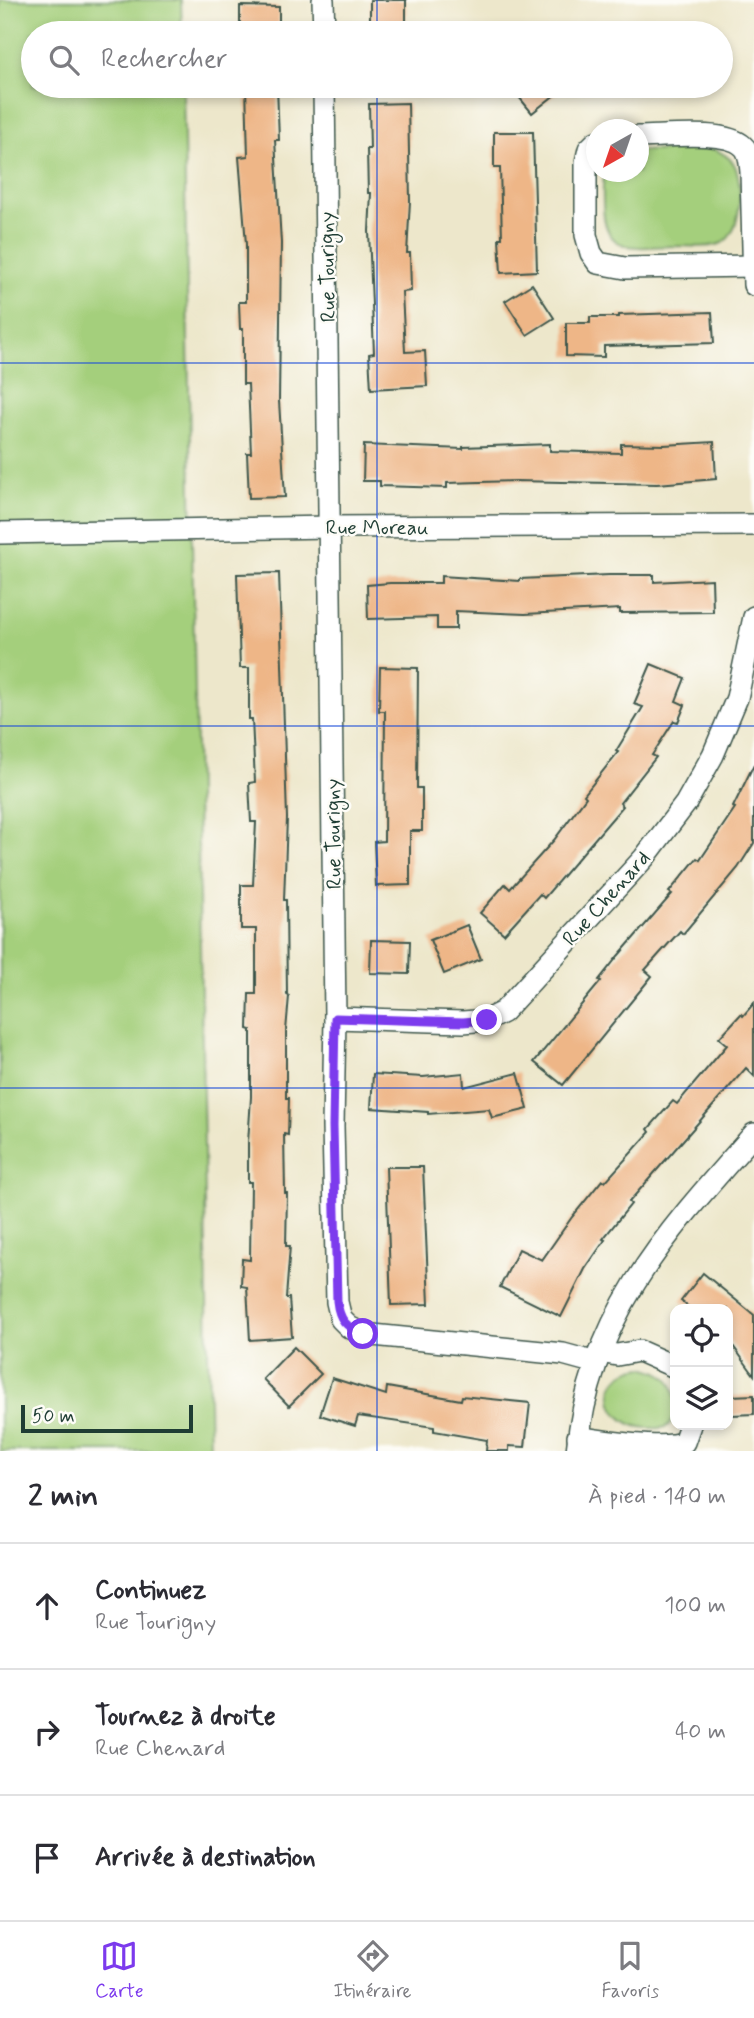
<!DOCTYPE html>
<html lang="fr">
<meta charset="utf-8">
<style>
:root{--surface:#fff;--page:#f2f2f3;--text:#2b2b33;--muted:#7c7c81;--line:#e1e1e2;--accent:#7c3aed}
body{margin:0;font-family:Mynerve,sans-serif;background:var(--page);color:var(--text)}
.controls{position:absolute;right:21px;bottom:21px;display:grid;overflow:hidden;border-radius:14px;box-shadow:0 4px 10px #0003}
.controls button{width:63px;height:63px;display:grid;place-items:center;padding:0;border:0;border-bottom:2px solid var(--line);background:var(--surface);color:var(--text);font:35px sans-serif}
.compass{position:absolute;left:586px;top:119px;width:63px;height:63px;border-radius:50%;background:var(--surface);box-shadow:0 4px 10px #0003;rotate:220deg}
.scale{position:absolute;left:21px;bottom:18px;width:172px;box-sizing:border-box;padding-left:7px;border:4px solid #1f3d34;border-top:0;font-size:19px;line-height:24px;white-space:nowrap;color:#1f3d34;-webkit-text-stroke:5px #fdfcf7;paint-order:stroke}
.stop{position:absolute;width:21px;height:21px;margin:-16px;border:5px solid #7c3aed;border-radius:50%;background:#fff}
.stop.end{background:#7c3aed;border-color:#fff;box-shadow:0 2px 7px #0008}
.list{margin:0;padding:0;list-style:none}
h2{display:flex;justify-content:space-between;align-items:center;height:91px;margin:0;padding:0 28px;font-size:30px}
h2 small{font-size:23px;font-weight:400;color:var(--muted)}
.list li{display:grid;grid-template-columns:46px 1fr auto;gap:21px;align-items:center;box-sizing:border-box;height:126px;padding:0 28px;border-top:2px solid var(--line)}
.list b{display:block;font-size:26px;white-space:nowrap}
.list p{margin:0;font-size:23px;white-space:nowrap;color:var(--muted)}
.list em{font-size:23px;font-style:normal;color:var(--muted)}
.icon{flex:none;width:38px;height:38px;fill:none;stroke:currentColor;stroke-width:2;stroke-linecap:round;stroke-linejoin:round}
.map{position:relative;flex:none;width:754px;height:1451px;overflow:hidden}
.search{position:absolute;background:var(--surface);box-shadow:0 4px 10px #0003;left:21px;right:21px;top:21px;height:77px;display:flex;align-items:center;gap:18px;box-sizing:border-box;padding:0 24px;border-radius:38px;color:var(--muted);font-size:26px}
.sheet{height:469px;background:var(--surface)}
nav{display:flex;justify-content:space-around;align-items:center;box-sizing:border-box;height:98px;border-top:2px solid var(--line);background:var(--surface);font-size:19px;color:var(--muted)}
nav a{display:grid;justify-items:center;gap:4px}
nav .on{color:var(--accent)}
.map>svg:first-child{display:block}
.green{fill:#a4cf7b;stroke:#628658;stroke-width:2}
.building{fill:#eeb687}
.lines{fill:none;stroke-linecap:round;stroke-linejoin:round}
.minor-casing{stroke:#3e564b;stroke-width:24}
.minor{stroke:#fff;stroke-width:21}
.route{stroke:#7c3aed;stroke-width:9}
.grid{fill:none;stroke:#1d4ed8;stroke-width:2;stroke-opacity:0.55}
.labels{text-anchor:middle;stroke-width:5;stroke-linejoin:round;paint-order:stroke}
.street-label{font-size:21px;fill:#1f3d34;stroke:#fdfcf7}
</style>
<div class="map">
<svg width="754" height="1451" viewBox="0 0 754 1451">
<rect width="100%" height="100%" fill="#fdfcf7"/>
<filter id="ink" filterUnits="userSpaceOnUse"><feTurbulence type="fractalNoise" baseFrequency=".0143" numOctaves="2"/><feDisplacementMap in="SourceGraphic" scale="14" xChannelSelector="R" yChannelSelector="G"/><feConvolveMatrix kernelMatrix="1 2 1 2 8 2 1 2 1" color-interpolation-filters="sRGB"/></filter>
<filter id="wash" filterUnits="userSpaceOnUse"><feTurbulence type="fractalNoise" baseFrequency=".00686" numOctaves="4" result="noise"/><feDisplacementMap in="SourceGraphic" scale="28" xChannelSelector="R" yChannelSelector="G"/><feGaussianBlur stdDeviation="1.57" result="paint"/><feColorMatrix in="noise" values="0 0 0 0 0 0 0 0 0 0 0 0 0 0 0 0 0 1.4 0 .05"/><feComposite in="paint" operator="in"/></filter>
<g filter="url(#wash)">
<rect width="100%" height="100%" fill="#ede7cb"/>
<g class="green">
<polygon points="0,0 181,0 182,33 33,33 33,86 183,86 210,1451 0,1451"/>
<path d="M713 149C721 152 729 157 734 164 744 182 742 233 722 243 709 249 688 246 674 246 634 247 603 256 603 203 603 193 602 182 605 172H638L639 151Z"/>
<path d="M643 1367C652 1369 661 1372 667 1378 678 1389 681 1420 665 1427 660 1429 654 1428 649 1428 604 1427 595 1373 643 1367Z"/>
</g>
<g id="blocks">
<g class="building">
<rect x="370" y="0" width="36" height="33"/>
<polygon points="240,6 279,7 279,33 240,33"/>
<polygon points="246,86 277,86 279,140 275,140 281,243 279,401 285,497 249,498 247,453 251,453 248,384 243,384 243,329 240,329 239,302 246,302 246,244 239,157 248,156"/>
<polygon points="510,86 566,86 532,113"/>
<polygon points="408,103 410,201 407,253 410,253 411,291 402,292 405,352 425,351 427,386 371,389 369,354 374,353 369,231 371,193 368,193 367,149 370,149 369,104"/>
<polygon points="494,132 533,132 537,271 501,273 499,238 502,238 500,168 494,168"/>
<polygon points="532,284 554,318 527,335 505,301"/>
<polygon points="712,312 714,343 604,346 604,357 566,356 566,323 590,323 590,317 619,317 619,315"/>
<polygon points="714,442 716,479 657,484 515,481 447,483 447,488 380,486 380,481 363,481 364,445 463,449 463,447 550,444 550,451 621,453 621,444 664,445"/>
<polygon points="279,573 287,818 284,900 286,900 287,995 289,996 286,1031 286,1098 289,1098 288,1135 284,1134 285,1193 287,1193 286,1246 290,1246 286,1298 289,1298 292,1337 250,1340 247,1287 241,1286 242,1259 250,1260 251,1182 248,1182 248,1143 251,1097 251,1030 248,1029 249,994 256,994 256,929 241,929 241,885 253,885 256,822 251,822 249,783 255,782 252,719 249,719 249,668 240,668 237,574"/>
<polygon points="609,575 654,575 654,582 712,579 713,612 620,613 620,609 525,614 456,611 456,629 437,629 437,617 368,619 367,585 390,583 441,583 441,576 520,581 520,579"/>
<polygon points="651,664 685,678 676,701 685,705 678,722 674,721 652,755 656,757 620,803 623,806 544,898 540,894 504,934 480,913 505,884 510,889 554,840 586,797 584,795 618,752 616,751 643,707 634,704"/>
<polygon points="380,667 418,668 417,788 422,788 422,831 410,831 410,885 376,886 374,842 384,841 385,711 379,711"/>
<polygon points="754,764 754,843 738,868 683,934 680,931 645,970 652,976 563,1085 534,1062 601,981 599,980 618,956 672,894 669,892 697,858 700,860 735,808 733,807"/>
<polygon points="467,925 481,959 444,974 430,940"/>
<polygon points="371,940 410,941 409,974 370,973"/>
<polygon points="754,1003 754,1076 746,1068 629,1202 631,1204 603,1239 605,1240 585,1269 561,1317 500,1287 519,1249 542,1260 572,1217 602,1180 605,1182 650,1132 648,1129 673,1101 677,1104 727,1045 719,1038 741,1014 743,1016"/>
<polygon points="463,1073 464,1087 518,1073 528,1109 492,1118 489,1109 428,1114 428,1112 371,1108 373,1074 423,1077"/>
<polygon points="386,1167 423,1167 429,1304 391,1305"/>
<polygon points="703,1273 754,1315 754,1375 728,1339 728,1309 691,1309 681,1301"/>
<polygon points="294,1347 321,1374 289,1406 263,1379"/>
<polygon points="332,1378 386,1395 387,1387 461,1400 462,1396 530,1403 525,1447 509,1446 509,1451 486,1451 487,1440 434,1431 434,1427 358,1416 355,1426 320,1415"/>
<polygon points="754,1395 754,1414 732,1415 731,1396"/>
</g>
</g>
</g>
<g filter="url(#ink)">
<use href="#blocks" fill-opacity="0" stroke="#3e564b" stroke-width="2"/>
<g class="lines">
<g class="minor-casing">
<g id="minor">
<polyline points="323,0 324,33"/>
<polyline points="324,86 335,1018 333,1126 337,1302 341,1319 349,1327 363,1334 563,1354 596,1363"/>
<path d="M638 137C663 137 725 129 743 146 750 152 750 163 751 172L754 285"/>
<polyline points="596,142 589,149 586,162 586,235 591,253 598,263 625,268 754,266"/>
<polyline points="0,533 330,527 754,525"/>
<polyline points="335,1018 463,1022 487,1020 503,1012 644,858 686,803 713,755 737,698 754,617"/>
<polyline points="599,1352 617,1355 639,1351 675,1367"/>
<path d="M578 1437C602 1441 666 1451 684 1442L690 1425"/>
<path d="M577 1451C590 1315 668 1231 754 1134"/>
</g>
</g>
<use href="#minor" class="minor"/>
</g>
</g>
<g class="lines" filter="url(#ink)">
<path class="route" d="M363 1334C346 1327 339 1320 337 1301L333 1126 335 1018 463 1022 487 1020"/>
</g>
<path class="grid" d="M377 0V33M377 86V1451M0 363H754M0 726H754M0 1088H754"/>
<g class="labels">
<g class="street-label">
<text transform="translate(327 267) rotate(-91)" y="7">Rue Tourigny</text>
<text x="377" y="534">Rue Moreau</text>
<text transform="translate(333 834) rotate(-91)" y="7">Rue Tourigny</text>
<text transform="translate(606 898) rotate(-48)" y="7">Rue Chenard</text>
</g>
</g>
</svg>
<div class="controls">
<button><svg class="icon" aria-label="locate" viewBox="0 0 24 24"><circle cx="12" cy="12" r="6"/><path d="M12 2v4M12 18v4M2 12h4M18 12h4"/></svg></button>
<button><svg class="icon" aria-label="layers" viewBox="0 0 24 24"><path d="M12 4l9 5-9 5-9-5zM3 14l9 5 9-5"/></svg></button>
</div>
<svg class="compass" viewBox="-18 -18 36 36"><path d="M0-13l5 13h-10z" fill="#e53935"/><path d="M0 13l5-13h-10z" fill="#7c7c81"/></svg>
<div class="scale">50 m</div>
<div class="stop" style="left:363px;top:1334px"></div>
<div class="stop end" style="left:487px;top:1020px"></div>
<div class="search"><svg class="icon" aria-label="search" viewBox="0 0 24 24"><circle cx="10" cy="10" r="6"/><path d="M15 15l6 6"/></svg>Rechercher</div>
</div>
<section class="sheet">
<h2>2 min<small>À pied · 140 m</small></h2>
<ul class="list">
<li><svg class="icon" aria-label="ahead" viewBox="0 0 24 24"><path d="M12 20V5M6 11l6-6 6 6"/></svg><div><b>Continuez</b><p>Rue Tourigny</p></div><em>100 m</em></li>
<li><svg class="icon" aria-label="right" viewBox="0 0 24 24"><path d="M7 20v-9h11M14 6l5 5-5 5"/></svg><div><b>Tournez à droite</b><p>Rue Chenard</p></div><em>40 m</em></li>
<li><svg class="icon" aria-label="arrive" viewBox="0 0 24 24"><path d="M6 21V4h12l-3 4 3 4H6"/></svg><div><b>Arrivée à destination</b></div></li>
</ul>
</section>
<nav>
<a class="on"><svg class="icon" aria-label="map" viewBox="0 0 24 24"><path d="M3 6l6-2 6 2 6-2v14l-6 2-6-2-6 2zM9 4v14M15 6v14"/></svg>Carte</a>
<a><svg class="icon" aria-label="directions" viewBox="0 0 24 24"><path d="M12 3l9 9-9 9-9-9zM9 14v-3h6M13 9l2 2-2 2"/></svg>Itinéraire</a>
<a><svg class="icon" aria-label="saved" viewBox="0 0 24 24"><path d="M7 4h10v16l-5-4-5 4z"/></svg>Favoris</a>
</nav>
